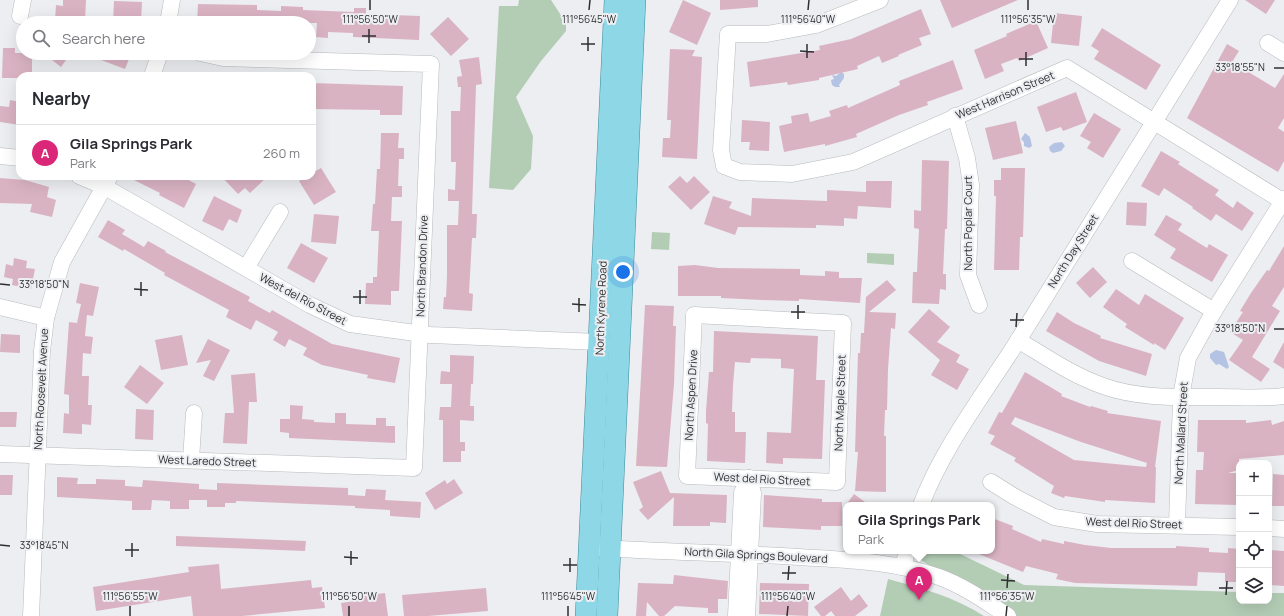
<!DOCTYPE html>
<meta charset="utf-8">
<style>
:root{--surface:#fff;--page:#f2f2f3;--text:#2b2b33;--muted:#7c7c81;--line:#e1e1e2;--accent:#db2777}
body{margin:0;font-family:Manrope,sans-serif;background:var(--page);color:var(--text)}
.controls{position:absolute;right:12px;bottom:12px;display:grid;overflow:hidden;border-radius:8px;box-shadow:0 4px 16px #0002}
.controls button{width:36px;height:36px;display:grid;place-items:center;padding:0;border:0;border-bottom:1px solid var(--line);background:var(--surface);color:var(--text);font:20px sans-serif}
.you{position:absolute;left:623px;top:272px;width:14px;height:14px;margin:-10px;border:3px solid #fff;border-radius:50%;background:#1a73e8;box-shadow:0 0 0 6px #1a73e833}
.badge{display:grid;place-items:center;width:26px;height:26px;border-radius:50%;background:var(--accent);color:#fff;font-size:13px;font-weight:700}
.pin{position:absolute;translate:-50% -33px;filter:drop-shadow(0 1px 2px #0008)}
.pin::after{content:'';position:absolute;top:21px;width:14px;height:12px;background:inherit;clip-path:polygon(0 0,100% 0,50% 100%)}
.popup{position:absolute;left:843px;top:502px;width:152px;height:52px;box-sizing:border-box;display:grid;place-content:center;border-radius:8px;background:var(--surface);filter:drop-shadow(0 1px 3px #0005);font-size:13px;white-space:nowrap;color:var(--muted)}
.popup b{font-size:15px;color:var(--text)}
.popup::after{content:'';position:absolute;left:50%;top:100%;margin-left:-8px;border:8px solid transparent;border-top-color:var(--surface)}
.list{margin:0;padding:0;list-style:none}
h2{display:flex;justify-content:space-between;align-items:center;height:52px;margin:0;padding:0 16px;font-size:17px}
h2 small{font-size:13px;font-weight:400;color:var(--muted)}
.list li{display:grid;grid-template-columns:26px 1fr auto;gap:12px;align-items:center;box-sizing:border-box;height:56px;padding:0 16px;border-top:1px solid var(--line)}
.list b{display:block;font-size:15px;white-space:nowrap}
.list p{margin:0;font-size:13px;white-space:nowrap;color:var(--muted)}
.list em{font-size:13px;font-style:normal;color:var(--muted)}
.icon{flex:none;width:22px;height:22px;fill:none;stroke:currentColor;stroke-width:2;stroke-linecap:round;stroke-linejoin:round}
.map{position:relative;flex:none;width:1284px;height:616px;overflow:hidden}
.search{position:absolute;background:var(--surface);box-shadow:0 4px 16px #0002;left:16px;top:16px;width:300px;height:44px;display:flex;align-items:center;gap:10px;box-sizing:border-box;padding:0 14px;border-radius:22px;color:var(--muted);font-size:15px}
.panel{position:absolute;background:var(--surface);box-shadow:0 4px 16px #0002;left:16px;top:72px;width:300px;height:108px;border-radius:12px}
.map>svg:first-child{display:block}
.green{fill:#b3cdb5}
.water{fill:#b4c3e3}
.building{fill:#dab3c2;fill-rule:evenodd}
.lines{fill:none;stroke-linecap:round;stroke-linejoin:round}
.minor-casing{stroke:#b7babc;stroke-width:17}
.major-casing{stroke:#3b8b9d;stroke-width:22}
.minor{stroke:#fff;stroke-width:16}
.major{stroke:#8ed7e7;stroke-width:21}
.ticks{fill:none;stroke:#2e2f30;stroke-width:1.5}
.labels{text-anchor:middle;stroke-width:4;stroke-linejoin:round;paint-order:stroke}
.street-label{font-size:11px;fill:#2e2f30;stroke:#eceef1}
.ticks-label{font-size:10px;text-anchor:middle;fill:#2e2f30;stroke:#eceef1;stroke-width:4;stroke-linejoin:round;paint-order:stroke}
</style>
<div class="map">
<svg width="1284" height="616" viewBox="0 0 1284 616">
<rect width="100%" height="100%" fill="#eceef1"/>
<g class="green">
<polygon points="519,0 551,0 566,23 566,31 541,61 516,97 533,136 531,169 513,190 489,188 499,6 518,6"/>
<polygon points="652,232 670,233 669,250 651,249"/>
<polygon points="867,253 894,254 894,265 867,263"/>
<polygon points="926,551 954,551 1024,585 1239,592 1239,601 1269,601 1269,593 1284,593 1284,616 1004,616 921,560"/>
<path d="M888 579C922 588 954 597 984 616H880Z"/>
</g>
<g class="water">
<polygon points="841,72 844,74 844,78 839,85 840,87 835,87 832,85 831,80 834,79 832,75 836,76"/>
<polygon points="1025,133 1030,137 1032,146 1029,148 1024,146 1024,142 1021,139"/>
<polygon points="1062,142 1065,146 1061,151 1053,153 1050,151 1049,147 1054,143"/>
<polygon points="1216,350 1224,352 1229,367 1227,369 1219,364 1216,365 1210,358 1210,354"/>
</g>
<g class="building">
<polygon points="63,0 86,0 85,21 55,20 56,5 63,6"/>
<polygon points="683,0 711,13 697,45 669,32"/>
<polygon points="720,0 758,0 758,7 720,10"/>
<polygon points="940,0 1018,0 952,28"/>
<polygon points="1245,0 1275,0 1266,14"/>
<polygon points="114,1 142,2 141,23 113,23"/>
<polygon points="198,4 257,5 257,10 281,11 281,6 303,7 303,10 354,12 354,8 366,8 366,14 420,16 419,40 353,37 353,33 328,32 328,38 316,37 317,23 197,23"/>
<polygon points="921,9 931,34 919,38 922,45 898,55 899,56 882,63 879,56 857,66 858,69 819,78 819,80 788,85 787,82 750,87 747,62 820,50 819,46 851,39"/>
<polygon points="1054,13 1082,16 1079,46 1051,43"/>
<polygon points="448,17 469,39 451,56 430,34"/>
<polygon points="1036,21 1048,48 1019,61 1017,58 1001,64 1004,71 985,79 974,50 1007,36 1006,34"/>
<polygon points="1102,28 1161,65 1146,90 1094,59 1099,51 1091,46"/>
<polygon points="1227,44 1239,51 1232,62 1275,88 1284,74 1284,118 1278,128 1284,132 1284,161 1278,172 1187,118"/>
<polygon points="3,48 15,48 15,53 32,53 32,76 20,76 20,78 2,78"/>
<polygon points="670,49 695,50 692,56 702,57 697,159 662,157 663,138 670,138 671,120 667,120"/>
<polygon points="43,53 71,53 61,67"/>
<polygon points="127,53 125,58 129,59 125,69 85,54"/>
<polygon points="479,57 482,84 476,85 472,214 477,214 476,238 472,238 469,293 473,294 472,311 443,309 444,297 446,297 447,276 447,225 458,225 459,201 448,201 448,189 455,190 456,162 451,162 451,111 460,111 461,87 458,87 457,77 462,76 459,60"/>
<polygon points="953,60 963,89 927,102 928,105 899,115 856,134 857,137 825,146 825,144 784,152 779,126 792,123 791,116 808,113 810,122 831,116 829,111 847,105 848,108 900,85 899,81"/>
<polygon points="312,83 403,86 402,115 380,115 380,110 312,109"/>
<polygon points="1076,92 1087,122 1063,131 1061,127 1046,132 1037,107"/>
<polygon points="10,100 20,102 20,125 0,122 0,106 9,107"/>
<polygon points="1094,113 1121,129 1103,158 1087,148 1091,142 1080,136"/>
<polygon points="742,120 770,122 769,151 749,150 750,142 741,142"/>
<polygon points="1016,121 1023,153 993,160 985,128"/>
<polygon points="381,133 399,133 398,148 404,148 404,159 399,159 398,186 402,186 402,197 392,197 391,221 402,221 399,291 391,291 391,305 365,304 366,283 373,283 373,277 377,277 379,231 371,231 373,204 375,204 377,169 380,169"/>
<polygon points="1161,151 1180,162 1178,164 1219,190 1215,195 1233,208 1237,201 1254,213 1242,231 1216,214 1211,221 1192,208 1193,207 1164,188 1159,196 1141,186"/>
<polygon points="922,160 949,161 947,229 945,229 943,274 946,274 946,290 940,289 939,304 912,303 913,272 917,272 919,229 914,228 914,210 921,211"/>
<polygon points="321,168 336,192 314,205 299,181 307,176 312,176 312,173"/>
<polygon points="1001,168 1025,168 1023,237 1020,237 1019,270 994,270 996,196 994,196 994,180 1001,180"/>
<polygon points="126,176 181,176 196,184 184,208 159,195 160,193"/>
<polygon points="221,176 268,176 250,193 245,188 238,194"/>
<polygon points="680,176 687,183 694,176 710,192 691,210 668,187"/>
<polygon points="0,178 25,180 49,187 47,197 56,200 52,217 30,212 32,204 0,203"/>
<polygon points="866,181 892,181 891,208 858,206 857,219 844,218 844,226 816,225 816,228 738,227 735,235 704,224 713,196 732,202 729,208 751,216 752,198 827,201 827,190 866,192"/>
<polygon points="214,196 242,210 237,223 229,219 223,231 202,221"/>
<polygon points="1127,202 1147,203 1146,226 1126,225"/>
<polygon points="314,214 339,216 336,244 311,242"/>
<polygon points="1166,215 1182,224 1178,230 1207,248 1209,244 1228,255 1212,282 1170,258 1176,249 1154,235"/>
<polygon points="108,220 125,230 122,234 144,247 148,241 166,251 165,252 250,297 248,301 270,313 272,310 332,344 400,358 395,383 367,378 368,375 322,365 303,355 307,348 289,339 285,347 273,340 278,332 256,320 251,330 226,317 229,310 164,275 165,273 124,249 123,251 98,237"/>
<polygon points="301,243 328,258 314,283 287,268"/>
<polygon points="1284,246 1284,287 1272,306 1280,311 1252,357 1270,369 1261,382 1229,360 1243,340 1230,332 1243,312 1240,311 1251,293 1267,270 1269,271"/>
<polygon points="14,258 27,261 26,268 35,269 31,289 12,285 13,279 4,277 6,264 13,266"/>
<polygon points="695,265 718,268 800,269 800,275 825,276 825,271 839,272 839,278 862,278 860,303 799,299 799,301 762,300 721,298 721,296 678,296 678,266"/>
<polygon points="1093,267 1107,282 1090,298 1076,283"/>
<polygon points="887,280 896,290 869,312 896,313 895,329 891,328 888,369 887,410 885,410 884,436 886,436 886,492 855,491 858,452 855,452 858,353 860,353 861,333 864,333 866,297"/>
<polygon points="80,283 99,287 93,316 87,315 85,336 93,337 91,354 83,353 82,376 89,376 88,405 92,405 91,425 82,424 82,434 63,433 64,413 69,414 69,395 64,394 69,322 77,323 81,304 76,303"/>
<polygon points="1116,289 1139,305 1145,294 1184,318 1165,350 1154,343 1154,345 1125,327 1127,324 1103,307"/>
<polygon points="645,305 674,306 673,326 676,326 674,384 667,467 636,466"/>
<polygon points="929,309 950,327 937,342 960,355 956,362 969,369 957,390 931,375 940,360 908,332"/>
<polygon points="1057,312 1074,323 1101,336 1100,338 1152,354 1146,376 1099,361 1046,331"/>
<polygon points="714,331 818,336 816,380 825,380 822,459 783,458 783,464 766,463 767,432 791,433 794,369 781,368 781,359 751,358 750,363 735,362 733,385 732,412 735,412 735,432 746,432 745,463 707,461 708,424 706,423 706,411 709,372 713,372"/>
<polygon points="1,334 20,335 20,353 0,352"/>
<polygon points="182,335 188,365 161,370 155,340"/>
<polygon points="208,339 230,350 214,381 203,376 211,360 196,363"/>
<polygon points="1284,342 1284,369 1273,362"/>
<polygon points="450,355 474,356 473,384 471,384 470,406 474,406 474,421 460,420 460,442 465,442 465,451 461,451 461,462 443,462 443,420 439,420 440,407 451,407 452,384 440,384 441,371 450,372"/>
<polygon points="140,365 164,383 147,404 124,387"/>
<path d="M1025 372 1062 394 1061 396 1090 407 1091 406 1108 411 1107 413 1161 421 1155 467H1156L1155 503 1105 500V502L1065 496 1064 498 1051 493 1054 486 1014 461 1016 458 990 444 995 436 988 433 999 412 1002 413ZM1015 417 1081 442 1147 463 1146 467 1074 460 1011 424Z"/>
<polygon points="255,373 257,402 249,402 247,444 223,443 225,413 234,413 231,375"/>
<polygon points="290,405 303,406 302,419 314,420 314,422 335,423 335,413 346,413 346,424 376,425 376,418 386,418 386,426 395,426 395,443 289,438 289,433 280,432 280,419 290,419"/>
<polygon points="136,409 154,410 153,440 135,439"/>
<polygon points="0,412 17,412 16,427 0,427"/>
<polygon points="1198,420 1246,420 1246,423 1271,420 1272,425 1284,421 1284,455 1239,459 1239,470 1228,473 1239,473 1238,505 1195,504 1196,470 1203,470 1204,452 1197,452"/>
<polygon points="661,471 670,493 727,495 726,523 710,522 710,526 673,526 674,497 648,520 639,510 643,507 633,482"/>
<polygon points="1273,474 1284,475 1284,506 1272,506"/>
<polygon points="0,475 13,475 12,495 0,495"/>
<polygon points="57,477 78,478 77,484 96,484 96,479 125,480 125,486 142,487 143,480 199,484 199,489 217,490 217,483 348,488 348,495 365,496 366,489 386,490 385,500 421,502 420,518 390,516 390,510 355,508 355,506 236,501 236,503 225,503 225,507 207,507 207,500 189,500 189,509 170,509 170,501 152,500 151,510 132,510 132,501 57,497"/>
<polygon points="454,479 463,493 435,510 425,493 445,480 447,484"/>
<polygon points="854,494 869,505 846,505"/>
<polygon points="764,495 822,499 822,502 842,502 842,526 821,526 821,530 763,527"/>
<polygon points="992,518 1013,526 1012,529 1041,542 1042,539 1064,544 1064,541 1085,545 1111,548 1176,548 1176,546 1209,548 1209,552 1228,553 1228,548 1239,549 1239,582 1225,582 1225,573 1198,572 1197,586 1075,583 1056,579 1058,574 1026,566 1023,572 974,552 992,551"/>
<polygon points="176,536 306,541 305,551 176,546"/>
<polygon points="1269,550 1284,551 1284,586 1269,585"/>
<polygon points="219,564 221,589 311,580 312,588 322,587 325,608 242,616 193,616 191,596 96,611 93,587 189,572 188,567"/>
<polygon points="674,575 728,581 727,599 718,599 718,613 708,613 708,608 675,606 664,616 659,616 647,602 646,616 636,616 638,583 673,584"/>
<polygon points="760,583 809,584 808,616 759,614"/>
<polygon points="841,587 851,601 859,594 868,606 855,616 835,616 831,611 825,616 821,616 814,607"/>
<polygon points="486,588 488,611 428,616 404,616 402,595"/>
<polygon points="385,593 388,616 343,616 341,603 362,600 361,596"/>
</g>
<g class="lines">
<g class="minor-casing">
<g id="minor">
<polyline points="880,0 816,25 767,34 728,34 721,150 724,166 740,172 792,174 853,162 1067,68 1284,202"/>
<polyline points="20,16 23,0"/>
<polyline points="168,23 172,0"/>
<polyline points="1268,43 1284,53"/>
<polyline points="152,76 160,53"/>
<polyline points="955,116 967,158 971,185 968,275 979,305"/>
<polyline points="0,156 20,158"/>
<polyline points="79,176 105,187 310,305 350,324 430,335 599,342"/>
<polyline points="1132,261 1214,311"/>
<polyline points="246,268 280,212"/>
<polyline points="0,307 46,318"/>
<polygon points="694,315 843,323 837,482 687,476"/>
<path d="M1018 340C1046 357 1072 375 1103 386 1139 399 1180 397 1218 397 1240 397 1262 399 1284 396"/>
<polyline points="0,454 414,468 431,64 223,58 200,53"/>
<polyline points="191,460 194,413"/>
<polyline points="991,482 1015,497 1054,517 1097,524 1239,527"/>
<path d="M921 505C944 445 985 393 1019 339 1089 226 1159 113 1230 0"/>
<polyline points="1177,525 1181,397 1188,358 1214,311 1284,199"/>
<polyline points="1269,528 1284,529"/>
<path d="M600 548C666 552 733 553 799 557 847 560 894 561 939 577 964 586 986 602 1008 616"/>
<polyline points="903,567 907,551"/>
<polyline points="31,616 42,351 46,318 62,262 110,176"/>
<polyline points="736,616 742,493 749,478"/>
<polyline points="747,616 753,493 749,478"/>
</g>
</g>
<g class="major-casing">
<g id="major">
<polyline points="586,616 615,0"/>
<polyline points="607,616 635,0"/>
</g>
</g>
<use href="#minor" class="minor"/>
<use href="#major" class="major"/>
</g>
<path class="ticks" d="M370 10V0M589 10 590 0M808 10 809 0M1028 10V0M362 36H376M369 43V29M581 44H595M588 51V37M800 51 814 52M807 58V44M1019 59H1033M1026 66V52M1274 68H1284M0 284 10 285M134 289 148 290M141 296V282M353 297H367M360 304V290M572 304 586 305M579 312V298M791 312H805M798 319V305M1010 320H1024M1016 327 1017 313M1274 329H1284M0 545 10 546M125 550H139M132 557V543M344 557 358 558M351 565V551M563 565H577M570 572V558M782 573H796M788 580 789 566M1001 580 1015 581M1007 588 1008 574M1219 588H1233M1226 595 1227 581M130 616V606M349 616V606M568 616V606M787 616 788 606M1006 616 1007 606"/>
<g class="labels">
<g class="street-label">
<text transform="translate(1005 95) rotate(-23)" y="4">West Harrison Street</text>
<text transform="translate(968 223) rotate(-90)" y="4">North Poplar Court</text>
<text transform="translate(1073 251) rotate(-58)" y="4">North Day Street</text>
<text transform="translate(422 266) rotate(-88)" y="4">North Brandon Drive</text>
<text transform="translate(303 299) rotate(28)" y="4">West del Rio Street</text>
<text transform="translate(601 308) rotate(-88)" y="4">North Kyrene Road</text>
<text transform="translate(41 389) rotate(-87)" y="4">North Roosevelt Avenue</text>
<text transform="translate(691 395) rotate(-87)" y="4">North Aspen Drive</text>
<text transform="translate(840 403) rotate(-88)" y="4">North Maple Street</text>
<text transform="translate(1181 433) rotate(-87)" y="4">North Mallard Street</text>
<text transform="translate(207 461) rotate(2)" y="4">West Laredo Street</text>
<text transform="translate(762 479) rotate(3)" y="4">West del Rio Street</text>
<text transform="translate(1134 523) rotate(2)" y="4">West del Rio Street</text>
<text transform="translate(756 555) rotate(3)" y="4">North Gila Springs Boulevard</text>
</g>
</g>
<g class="ticks-label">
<text x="370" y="23">111°56'50"W</text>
<text x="589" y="23">111°56'45"W</text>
<text x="808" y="23">111°56'40"W</text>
<text x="1028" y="23">111°56'35"W</text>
<text x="1240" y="71">33°18'55"N</text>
<text x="44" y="288">33°18'50"N</text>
<text x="1240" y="332">33°18'50"N</text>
<text x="44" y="549">33°18'45"N</text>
<text x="130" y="600">111°56'55"W</text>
<text x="349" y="600">111°56'50"W</text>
<text x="568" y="600">111°56'45"W</text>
<text x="788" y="600">111°56'40"W</text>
<text x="1007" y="600">111°56'35"W</text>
</g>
</svg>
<div class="controls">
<button>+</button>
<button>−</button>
<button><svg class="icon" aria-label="locate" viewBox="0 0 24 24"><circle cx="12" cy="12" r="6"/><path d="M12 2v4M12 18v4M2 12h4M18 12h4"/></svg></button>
<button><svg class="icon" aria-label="layers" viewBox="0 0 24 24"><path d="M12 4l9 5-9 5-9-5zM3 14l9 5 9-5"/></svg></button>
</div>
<div class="you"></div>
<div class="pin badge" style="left:919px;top:600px">A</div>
<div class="popup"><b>Gila Springs Park</b>Park</div>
<div class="search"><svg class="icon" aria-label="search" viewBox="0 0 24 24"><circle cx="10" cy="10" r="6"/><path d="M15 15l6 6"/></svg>Search here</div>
<section class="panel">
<h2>Nearby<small></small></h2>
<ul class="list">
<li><span class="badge">A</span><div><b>Gila Springs Park</b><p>Park</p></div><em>260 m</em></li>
</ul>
</section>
</div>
